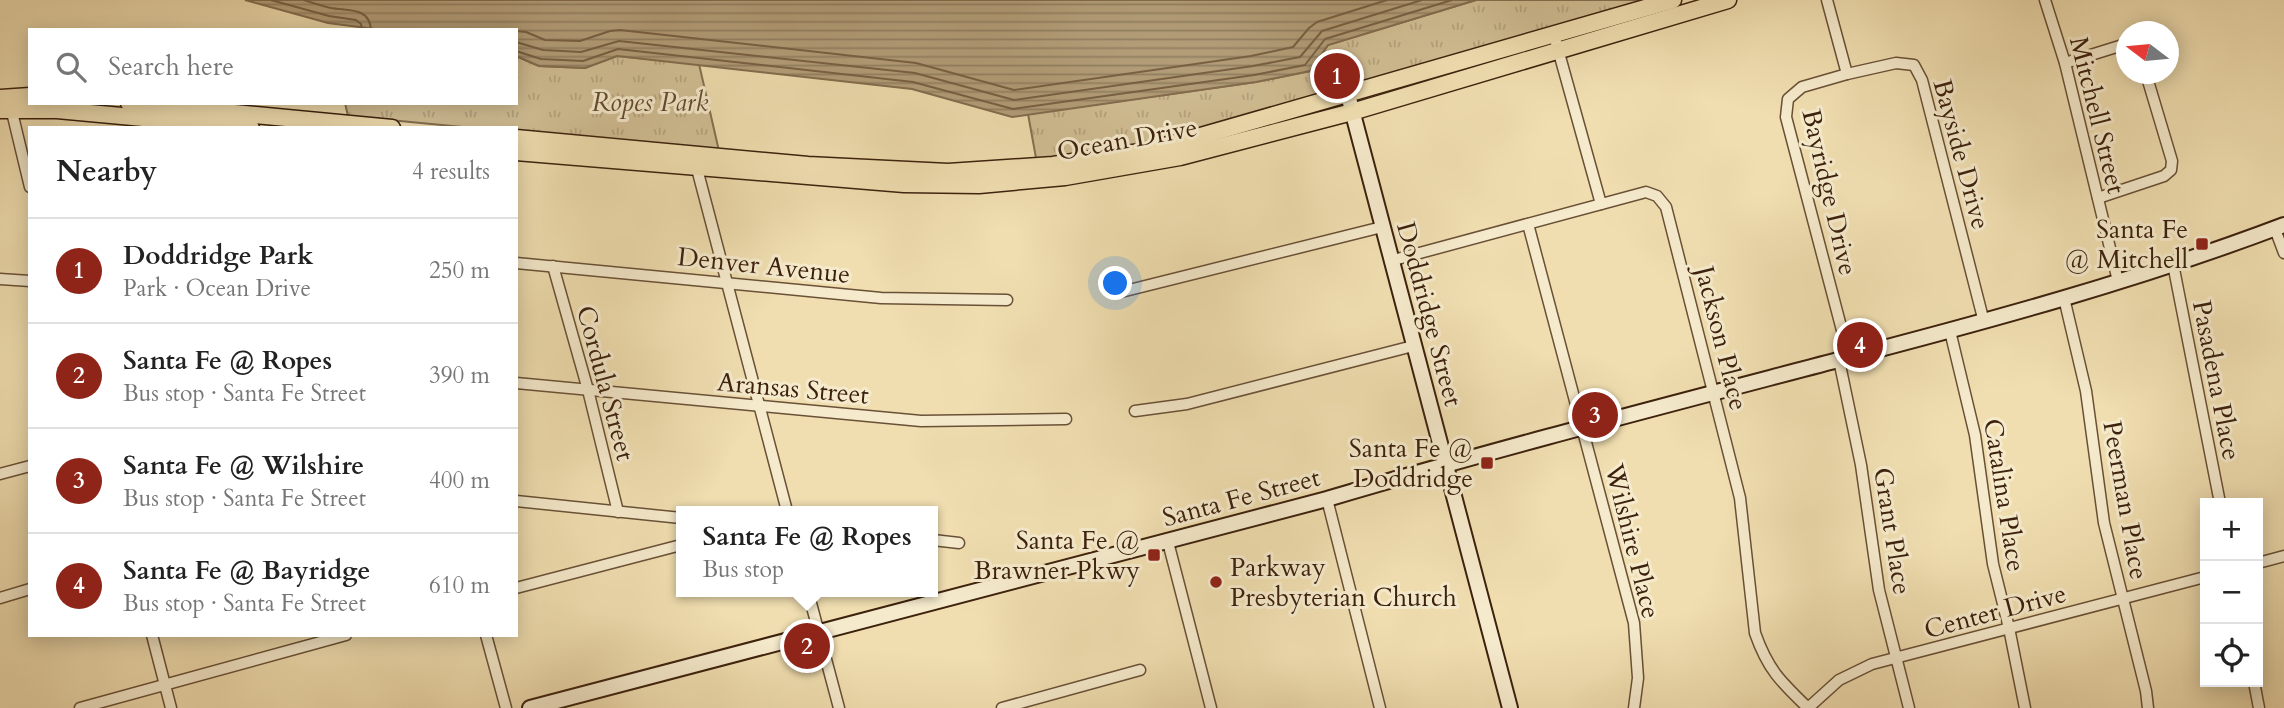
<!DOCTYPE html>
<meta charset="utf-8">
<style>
:root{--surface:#fff;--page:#f6f6f6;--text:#222;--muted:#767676;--line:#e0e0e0;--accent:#8f2418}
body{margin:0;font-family:Cardo,serif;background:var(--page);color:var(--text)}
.controls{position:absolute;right:21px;bottom:21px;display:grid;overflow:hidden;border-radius:0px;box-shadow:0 4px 18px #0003}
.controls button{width:63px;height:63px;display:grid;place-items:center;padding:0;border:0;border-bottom:2px solid var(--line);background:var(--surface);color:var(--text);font:35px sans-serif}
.compass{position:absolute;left:2116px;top:21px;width:63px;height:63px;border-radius:50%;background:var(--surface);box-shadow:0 4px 18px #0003;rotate:286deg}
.you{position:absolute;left:1116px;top:284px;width:24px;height:24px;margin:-18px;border:5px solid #fff;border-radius:50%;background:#1a73e8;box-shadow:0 0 0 10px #1a73e833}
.badge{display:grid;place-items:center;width:46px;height:46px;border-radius:50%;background:var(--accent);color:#fff;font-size:23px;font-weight:700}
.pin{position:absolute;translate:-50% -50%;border:4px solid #fff;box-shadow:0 2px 7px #0006}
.popup{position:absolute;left:676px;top:506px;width:262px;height:91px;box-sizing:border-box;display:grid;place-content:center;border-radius:0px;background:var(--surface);filter:drop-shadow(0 2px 5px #0005);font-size:23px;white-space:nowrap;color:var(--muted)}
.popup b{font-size:26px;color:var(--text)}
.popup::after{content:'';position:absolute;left:50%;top:100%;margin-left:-14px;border:14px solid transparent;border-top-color:var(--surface)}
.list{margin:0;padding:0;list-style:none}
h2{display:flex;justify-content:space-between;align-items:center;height:91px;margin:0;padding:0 28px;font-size:30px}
h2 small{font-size:23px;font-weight:400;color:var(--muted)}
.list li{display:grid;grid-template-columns:46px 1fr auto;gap:21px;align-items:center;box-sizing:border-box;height:105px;padding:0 28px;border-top:2px solid var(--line)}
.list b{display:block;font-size:26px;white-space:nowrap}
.list p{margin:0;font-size:23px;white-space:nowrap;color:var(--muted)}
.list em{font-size:23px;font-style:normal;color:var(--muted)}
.icon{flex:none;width:38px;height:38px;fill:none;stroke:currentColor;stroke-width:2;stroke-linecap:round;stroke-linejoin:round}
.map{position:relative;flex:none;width:2284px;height:708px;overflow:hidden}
.search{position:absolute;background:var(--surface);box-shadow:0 4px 18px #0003;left:28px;top:28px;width:490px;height:77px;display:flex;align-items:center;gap:18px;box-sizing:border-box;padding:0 24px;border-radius:0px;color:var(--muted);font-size:26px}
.panel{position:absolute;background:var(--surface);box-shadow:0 4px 18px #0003;left:28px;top:126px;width:490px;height:511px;border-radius:0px}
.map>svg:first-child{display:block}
.park{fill:url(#park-tufts);stroke:#867050;stroke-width:2}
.water{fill:url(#water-rules);stroke:#836c4e;stroke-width:2}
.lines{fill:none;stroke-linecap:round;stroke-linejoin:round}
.shore{stroke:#786043;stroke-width:2}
.street-casing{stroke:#695036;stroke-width:13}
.secondary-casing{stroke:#3c210d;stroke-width:18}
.primary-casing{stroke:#3c210d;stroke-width:19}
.street{stroke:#f5eacc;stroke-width:10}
.secondary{stroke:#f5eacc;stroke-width:14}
.primary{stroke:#f0deb0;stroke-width:16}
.poi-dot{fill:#8f2418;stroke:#f5eacc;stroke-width:2.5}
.labels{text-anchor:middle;stroke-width:6;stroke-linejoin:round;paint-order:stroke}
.park-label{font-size:26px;font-style:italic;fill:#61482f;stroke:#f5eacc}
.street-label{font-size:26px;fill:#3c210d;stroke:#f5eacc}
.poi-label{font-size:26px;fill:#3c210d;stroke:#f5eacc;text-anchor:end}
</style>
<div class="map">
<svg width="2284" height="708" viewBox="0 0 2284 708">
<defs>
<pattern id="park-tufts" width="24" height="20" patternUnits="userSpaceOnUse" patternTransform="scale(1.75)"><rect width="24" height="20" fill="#d1be94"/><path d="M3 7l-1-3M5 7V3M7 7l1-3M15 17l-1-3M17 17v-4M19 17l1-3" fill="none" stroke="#b4a37e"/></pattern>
<pattern id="water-rules" width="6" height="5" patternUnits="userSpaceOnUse" patternTransform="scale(1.75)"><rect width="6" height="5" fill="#b39e79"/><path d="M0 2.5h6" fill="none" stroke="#938062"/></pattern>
</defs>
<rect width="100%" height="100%" fill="#f0deb0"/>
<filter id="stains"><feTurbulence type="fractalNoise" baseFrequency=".00286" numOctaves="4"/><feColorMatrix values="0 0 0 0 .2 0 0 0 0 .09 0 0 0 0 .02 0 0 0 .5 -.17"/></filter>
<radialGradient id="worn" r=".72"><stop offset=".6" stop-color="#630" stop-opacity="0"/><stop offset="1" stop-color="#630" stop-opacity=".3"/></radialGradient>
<g class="park">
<polygon points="1476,0 1661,0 1149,143 1044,160 1036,158 1028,114 1256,82 1310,71 1328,45"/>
<polygon points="516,56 539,66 585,68 617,56 699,64 719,151 516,132 516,128 473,128 348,116 345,103 516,103"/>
</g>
<polygon class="water" points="245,0 1476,0 1328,45 1310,71 1256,82 1012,117 912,89 617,56 585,68 539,66 516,56 516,30 382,30 328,23"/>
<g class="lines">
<g class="shore">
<polyline points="271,0 329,16 356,20 361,24 362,30"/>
<path d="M304 0C313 3 322 6 331 8 348 11 370 7 371 30"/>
<polyline points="516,31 526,32 545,40 580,41 610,31 620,30 916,63 1014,90 1251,56 1293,47 1309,28 1317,22 1387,0"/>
<polyline points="516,42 543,50 581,52 619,41 915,73 1014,100 1253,66 1300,57 1322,31 1422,0"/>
<polyline points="516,51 541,59 583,61 618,49 913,82 1013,109 1254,75 1305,65 1325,39 1452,0"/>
</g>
<g class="street-casing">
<g id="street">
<polyline points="1827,0 1847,74"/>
<polyline points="2045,0 2065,63 2118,281"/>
<polyline points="1554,35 1601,204"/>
<polyline points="2065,63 2126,44"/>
<polyline points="11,108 30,187"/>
<polyline points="696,165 787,511"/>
<polyline points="2098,198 2164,176 2171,170 2172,161 2146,74"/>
<polyline points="1528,224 1634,623 1638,678 1634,708"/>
<polyline points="2275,229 2284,253"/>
<path d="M1390 261 1646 192 1657 196 1666 207 1740 498 1755 633C1768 670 1781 682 1808 708"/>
<polyline points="516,263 881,298 1007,300"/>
<polyline points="2173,264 2220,503"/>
<polyline points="553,266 588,390 618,512"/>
<polyline points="0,279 30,281"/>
<polyline points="1117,293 1382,227"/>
<polyline points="2064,298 2086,391 2104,523 2146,691 2148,708"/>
<polyline points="1950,331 1975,435 1993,564 2009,628 2025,708"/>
<polyline points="1849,357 1786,117 1788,99 1802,87 1847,74 1896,63 1914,65 1922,80 1984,322"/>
<polyline points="1839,360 1861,465 1879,590 1909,708"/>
<polyline points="516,383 921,421 1066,419"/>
<polyline points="1135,411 1187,404 1413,346"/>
<polyline points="0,474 30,466"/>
<polyline points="1327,499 1380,708"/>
<polyline points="516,501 681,518"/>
<polyline points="933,540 959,543"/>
<polyline points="1168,542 1211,708"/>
<polyline points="2258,563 2284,556"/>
<polyline points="516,588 681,545"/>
<polyline points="808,592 839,708"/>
<polyline points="0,598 30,589"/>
<polyline points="152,635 171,708"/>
<polyline points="486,635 506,708"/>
<polyline points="2254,682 2259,708"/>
<polyline points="80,708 346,635"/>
<polyline points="1002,708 1140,670"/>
<polyline points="1808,708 1839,680 1872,664 2205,577"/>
</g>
</g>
<g class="secondary-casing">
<g id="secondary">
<polyline points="1348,95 1510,708"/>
<path d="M530 708 1327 499C1496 449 1667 405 1838 360 1988 321 2139 280 2284 225"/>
</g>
</g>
<g class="primary-casing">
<g id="primary">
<polyline points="0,98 30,96"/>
<polyline points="129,103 392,128"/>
<polyline points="0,110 57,110 251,128"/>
<polyline points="516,138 808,165 948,172 1053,165 1140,152 1180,142 1673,0"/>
<polyline points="516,152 904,184 979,185 1065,177 1180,157 1352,112 1728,0"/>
</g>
</g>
<use href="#street" class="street"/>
<use href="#secondary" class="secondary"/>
<use href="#primary" class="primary"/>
</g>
<g class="poi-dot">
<rect x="2195" y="237" width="14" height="14" rx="3.5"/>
<rect x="1480" y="456" width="14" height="14" rx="3.5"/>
<rect x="1147" y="548" width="14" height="14" rx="3.5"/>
<circle cx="1216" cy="582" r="7"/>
</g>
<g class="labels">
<g class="park-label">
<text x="650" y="111">Ropes Park</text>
</g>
<g class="street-label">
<text transform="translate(2098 115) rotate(76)" y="9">Mitchell Street</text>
<text transform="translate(1127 139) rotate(-10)" y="9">Ocean Drive</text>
<text transform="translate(1962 154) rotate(75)" y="9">Bayside Drive</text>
<text transform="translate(1830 192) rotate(77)" y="9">Bayridge Drive</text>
<text transform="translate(764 265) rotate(6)" y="9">Denver Avenue</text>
<text transform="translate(1430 314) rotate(75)" y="9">Doddridge Street</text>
<text transform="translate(1722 338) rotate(76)" y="9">Jackson Place</text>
<text transform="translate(2217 380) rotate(79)" y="9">Pasadena Place</text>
<text transform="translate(606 383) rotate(75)" y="9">Cordula Street</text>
<text transform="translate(793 388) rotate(5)" y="9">Aransas Street</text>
<text transform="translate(2005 495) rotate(81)" y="9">Catalina Place</text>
<text transform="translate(1241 497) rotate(-15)" y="9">Santa Fe Street</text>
<text transform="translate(2126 500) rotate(80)" y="9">Peerman Place</text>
<text transform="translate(1893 531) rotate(81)" y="9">Grant Place</text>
<text transform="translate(1633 541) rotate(76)" y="9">Wilshire Place</text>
<text transform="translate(1995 611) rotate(-15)" y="9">Center Drive</text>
</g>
<g class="poi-label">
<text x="2188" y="238">Santa Fe<tspan x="2188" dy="30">@ Mitchell</tspan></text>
<text x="1473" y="457">Santa Fe @<tspan x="1473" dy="30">Doddridge</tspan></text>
<text x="1140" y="549">Santa Fe @<tspan x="1140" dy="30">Brawner Pkwy</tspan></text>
<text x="1230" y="576" text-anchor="start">Parkway<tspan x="1230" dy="30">Presbyterian Church</tspan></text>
</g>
</g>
<rect width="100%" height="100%" filter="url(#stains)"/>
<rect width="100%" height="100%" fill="url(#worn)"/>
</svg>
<div class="controls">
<button>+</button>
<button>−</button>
<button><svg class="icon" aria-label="locate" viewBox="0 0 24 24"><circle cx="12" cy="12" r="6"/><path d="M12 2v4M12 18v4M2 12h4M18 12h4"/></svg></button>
</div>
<svg class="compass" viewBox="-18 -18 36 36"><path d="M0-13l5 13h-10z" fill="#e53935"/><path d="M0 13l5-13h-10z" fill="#767676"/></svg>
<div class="you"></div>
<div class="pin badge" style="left:1337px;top:76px">1</div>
<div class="pin badge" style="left:807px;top:646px">2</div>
<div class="popup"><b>Santa Fe @ Ropes</b>Bus stop</div>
<div class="pin badge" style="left:1595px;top:415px">3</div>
<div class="pin badge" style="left:1860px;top:345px">4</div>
<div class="search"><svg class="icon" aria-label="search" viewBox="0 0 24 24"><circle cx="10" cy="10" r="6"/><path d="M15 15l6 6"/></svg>Search here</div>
<section class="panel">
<h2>Nearby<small>4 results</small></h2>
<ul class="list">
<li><span class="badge">1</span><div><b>Doddridge Park</b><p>Park · Ocean Drive</p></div><em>250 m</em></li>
<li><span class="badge">2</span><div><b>Santa Fe @ Ropes</b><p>Bus stop · Santa Fe Street</p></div><em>390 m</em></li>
<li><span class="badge">3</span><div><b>Santa Fe @ Wilshire</b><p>Bus stop · Santa Fe Street</p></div><em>400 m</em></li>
<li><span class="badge">4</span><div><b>Santa Fe @ Bayridge</b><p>Bus stop · Santa Fe Street</p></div><em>610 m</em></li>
</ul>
</section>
</div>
